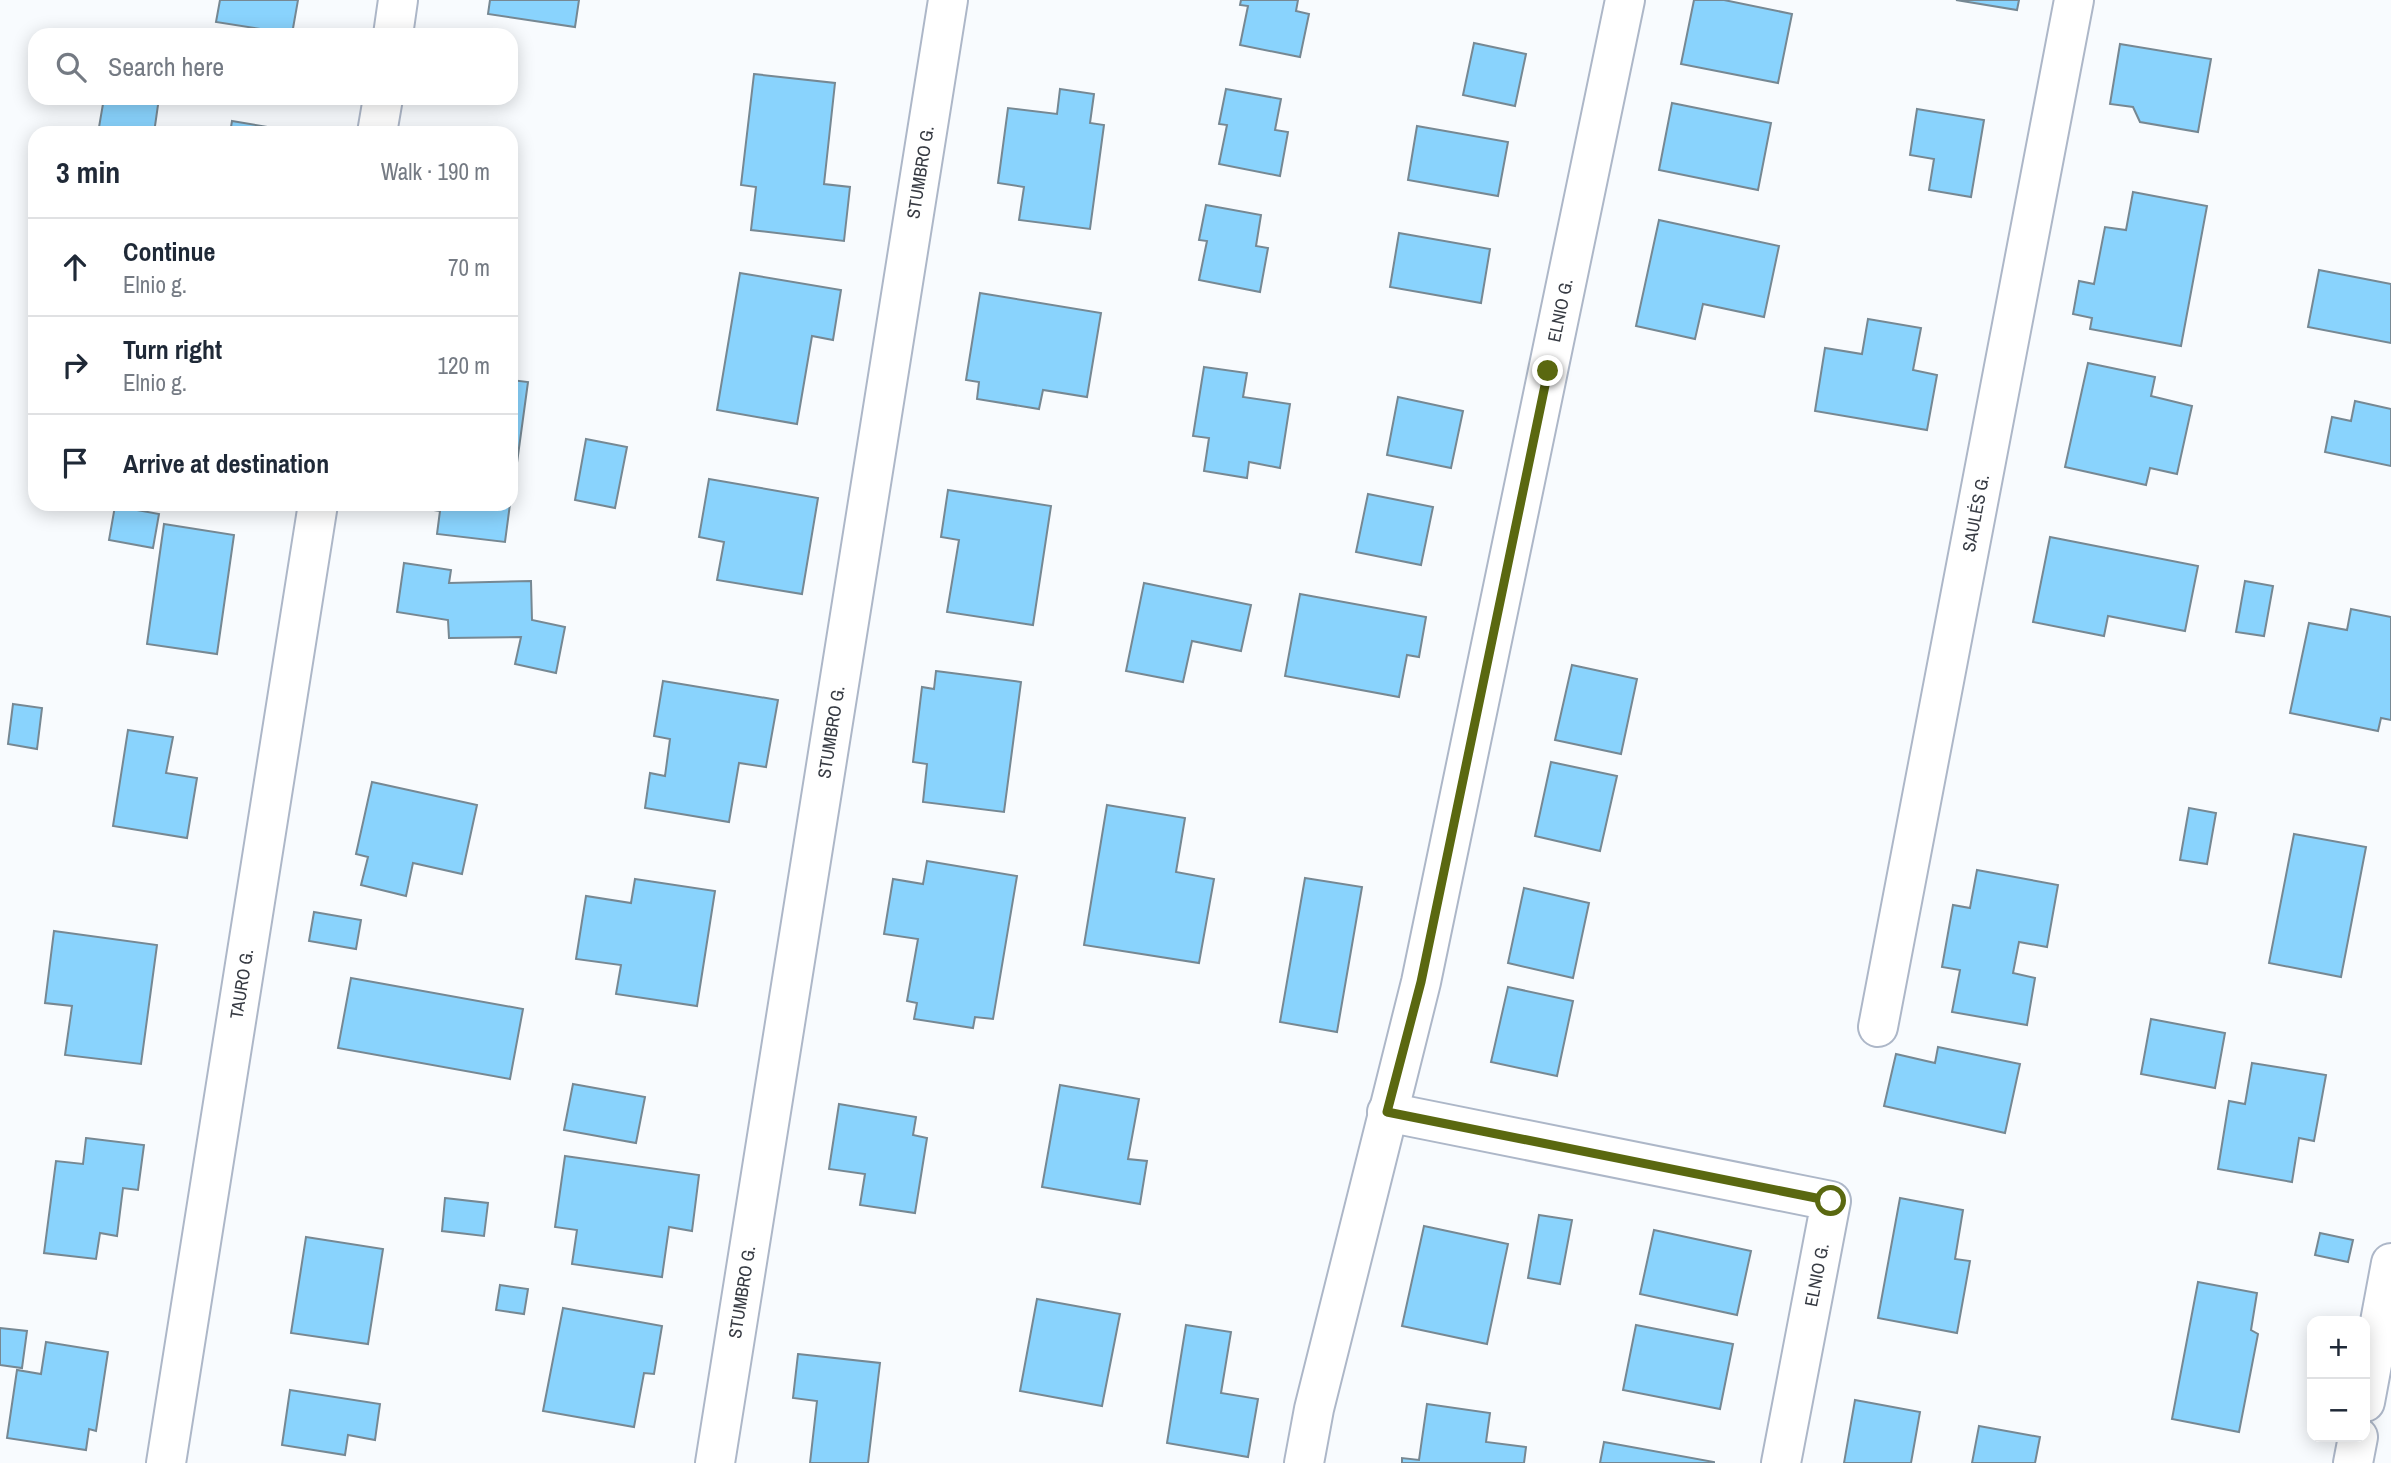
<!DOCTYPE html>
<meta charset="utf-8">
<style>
:root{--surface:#fff;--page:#f6f6f7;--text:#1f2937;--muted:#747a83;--line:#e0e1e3}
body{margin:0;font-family:"Archivo Narrow",sans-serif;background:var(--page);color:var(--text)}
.controls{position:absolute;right:21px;bottom:21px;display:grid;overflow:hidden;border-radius:14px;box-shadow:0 4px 18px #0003}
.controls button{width:63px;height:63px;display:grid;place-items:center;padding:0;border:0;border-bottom:2px solid var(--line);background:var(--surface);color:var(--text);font:35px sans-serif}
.stop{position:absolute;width:21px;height:21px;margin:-16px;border:5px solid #5a6810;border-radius:50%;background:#fff}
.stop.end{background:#5a6810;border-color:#fff;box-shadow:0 2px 7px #0008}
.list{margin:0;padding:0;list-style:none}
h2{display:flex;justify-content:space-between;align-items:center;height:91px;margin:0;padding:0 28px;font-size:30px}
h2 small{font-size:23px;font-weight:400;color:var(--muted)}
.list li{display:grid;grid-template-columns:46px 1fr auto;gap:21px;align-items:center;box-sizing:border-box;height:98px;padding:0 28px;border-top:2px solid var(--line)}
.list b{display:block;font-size:26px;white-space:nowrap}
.list p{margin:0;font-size:23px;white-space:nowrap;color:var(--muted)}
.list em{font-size:23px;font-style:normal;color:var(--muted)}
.icon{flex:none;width:38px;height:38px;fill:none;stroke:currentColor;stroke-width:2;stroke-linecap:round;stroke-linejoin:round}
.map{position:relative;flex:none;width:2391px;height:1463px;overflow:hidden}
.search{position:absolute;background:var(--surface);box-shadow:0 4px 18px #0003;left:28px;top:28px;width:490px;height:77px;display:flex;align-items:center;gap:18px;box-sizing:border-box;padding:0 24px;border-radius:21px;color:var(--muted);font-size:26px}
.panel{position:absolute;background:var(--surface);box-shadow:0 4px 18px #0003;left:28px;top:126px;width:490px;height:385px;border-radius:21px}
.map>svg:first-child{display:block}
.building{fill:#89d3fd;stroke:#768893;stroke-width:2}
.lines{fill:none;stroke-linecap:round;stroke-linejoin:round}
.minor-casing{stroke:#adb7c8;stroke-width:42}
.minor{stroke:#fff;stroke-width:38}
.route{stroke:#5a6810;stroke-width:9}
.labels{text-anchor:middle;stroke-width:5;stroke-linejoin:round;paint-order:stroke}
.street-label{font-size:18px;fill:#373b43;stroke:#fff}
</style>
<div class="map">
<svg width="2391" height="1463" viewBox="0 0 2391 1463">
<rect width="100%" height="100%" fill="#f8fbfe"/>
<g class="building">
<polygon points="220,0 298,0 292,34 216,22"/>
<polygon points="490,0 579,0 575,27 488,14"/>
<polygon points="1241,0 1298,0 1296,11 1309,14 1300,57 1240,45 1248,6 1240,5"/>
<polygon points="1694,0 1724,0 1792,14 1778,83 1681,64"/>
<polygon points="1956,0 2019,0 2017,10"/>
<polygon points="1474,43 1526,54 1515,106 1463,95"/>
<polygon points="2120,44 2211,59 2198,132 2140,122 2133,107 2110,104"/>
<polygon points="754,74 835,83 824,184 850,187 844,241 751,230 756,187 741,185"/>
<polygon points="1060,89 1094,94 1090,123 1104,125 1090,229 1019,220 1024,187 998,183 1008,108 1057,114"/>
<polygon points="1226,89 1281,99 1275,130 1288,132 1280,176 1219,164 1227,125 1219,124"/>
<polygon points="104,98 159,98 154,133 98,133"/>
<polygon points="1672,103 1771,123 1758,190 1659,170"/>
<polygon points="1917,109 1984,120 1971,197 1929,190 1934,159 1910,155"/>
<polygon points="232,121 286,130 286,133 230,133"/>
<polygon points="1417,126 1508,142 1498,196 1408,180"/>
<polygon points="2133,192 2207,206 2181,346 2090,329 2092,318 2073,314 2079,281 2094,284 2105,227 2126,230"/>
<polygon points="1206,205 1261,215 1256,246 1268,248 1260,292 1199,280 1207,241 1199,240"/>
<polygon points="1659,220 1779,246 1764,317 1703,304 1695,339 1636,326"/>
<polygon points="1399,233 1490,249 1481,303 1390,287"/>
<polygon points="2319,270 2391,284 2391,343 2308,327"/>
<polygon points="740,273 841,290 833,340 812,336 797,424 717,410"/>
<polygon points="980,293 1101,313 1087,397 1043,390 1039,409 977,399 979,382 966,380"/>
<polygon points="1868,319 1921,328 1913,370 1937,375 1927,430 1815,411 1825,348 1862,354"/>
<polygon points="2088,363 2155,377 2151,396 2192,406 2177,474 2150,468 2146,485 2065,467"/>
<polygon points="1204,367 1247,373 1243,397 1290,404 1280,468 1249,462 1247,478 1204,471 1209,438 1193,436"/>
<polygon points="511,380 528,382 516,470 511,469"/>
<polygon points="1398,397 1463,411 1451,468 1387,455"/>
<polygon points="2355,401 2391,409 2391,466 2325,452 2332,417 2351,421"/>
<polygon points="586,439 627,447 615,508 575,500"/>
<polygon points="709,479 818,498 802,594 717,580 724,542 699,537"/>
<polygon points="948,490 1051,506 1033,625 947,612 959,540 941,537"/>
<polygon points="1368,494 1433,507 1421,565 1356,552"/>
<polygon points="428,504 510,504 505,542 437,534 440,511 427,509"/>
<polygon points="115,506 159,514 153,548 109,540"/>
<polygon points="164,524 234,535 217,654 147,644"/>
<polygon points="2050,537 2198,566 2185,631 2108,616 2104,636 2033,622"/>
<polygon points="404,563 451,570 449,583 531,581 532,620 565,627 556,673 515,664 521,637 449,638 448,620 397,612"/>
<polygon points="2245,581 2273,586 2264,636 2236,632"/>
<polygon points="1144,583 1251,605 1241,651 1192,641 1183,682 1126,671"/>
<polygon points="1300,594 1426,617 1419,657 1407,655 1399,697 1285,676"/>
<polygon points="2351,609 2391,617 2391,720 2381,718 2378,731 2290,713 2309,623 2347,630"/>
<polygon points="1572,665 1637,679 1621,754 1555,740"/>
<polygon points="936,671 1021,682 1004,812 923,802 927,764 913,762 922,687 934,689"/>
<polygon points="663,681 778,700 766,767 739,763 729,822 645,808 650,773 665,776 670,739 654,736"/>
<polygon points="13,704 42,708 37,749 8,744"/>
<polygon points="128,730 173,737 166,773 197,778 187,838 113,826"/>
<polygon points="1551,762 1617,776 1600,851 1535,836"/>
<polygon points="372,782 477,805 462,874 413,863 406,896 361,885 368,857 356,854"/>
<polygon points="1107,805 1185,818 1176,872 1214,879 1199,963 1084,945"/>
<polygon points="2189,808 2216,813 2207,864 2180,860"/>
<polygon points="2294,834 2366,847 2341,977 2269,963"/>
<polygon points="927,861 1017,876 993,1019 975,1017 973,1028 914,1019 917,1003 907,1001 918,939 884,934 893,879 923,884"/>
<polygon points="1977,870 2058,885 2047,947 2019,942 2013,973 2035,978 2027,1025 1952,1012 1960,970 1942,967 1953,905 1970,908"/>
<polygon points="1305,878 1362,887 1337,1032 1280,1022"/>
<polygon points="635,879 715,891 697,1006 616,994 621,965 576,959 586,896 631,903"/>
<polygon points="1524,888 1589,903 1573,978 1508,963"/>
<polygon points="314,912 361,920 356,949 309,941"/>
<polygon points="54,931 157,945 141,1064 65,1055 72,1006 45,1003"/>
<polygon points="351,978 523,1009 510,1079 338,1048"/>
<polygon points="1508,987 1573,1001 1557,1076 1491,1062"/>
<polygon points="2151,1019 2225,1033 2215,1088 2141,1074"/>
<polygon points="1938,1047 2020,1064 2005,1133 1884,1106 1896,1054 1935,1063"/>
<polygon points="2252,1063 2326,1075 2314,1141 2299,1138 2292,1182 2218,1169 2229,1101 2245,1104"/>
<polygon points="573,1084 645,1097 636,1143 564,1130"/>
<polygon points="1060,1085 1139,1099 1128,1159 1147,1161 1140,1204 1042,1187"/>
<polygon points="839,1104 916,1117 913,1135 927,1138 915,1213 860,1205 865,1174 829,1169"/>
<polygon points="86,1138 144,1145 138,1190 123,1188 117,1236 100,1233 96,1259 44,1253 56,1161 83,1164"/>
<polygon points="565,1156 699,1175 692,1231 669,1227 662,1277 572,1264 577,1230 555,1227"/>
<polygon points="445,1198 488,1203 484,1236 442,1231"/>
<polygon points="1900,1198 1963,1210 1955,1259 1970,1261 1957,1333 1878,1318"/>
<polygon points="1539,1215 1572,1220 1560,1284 1528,1278"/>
<polygon points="1424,1226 1508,1244 1487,1344 1402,1326"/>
<polygon points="1654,1230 1751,1251 1737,1315 1640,1294"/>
<polygon points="2320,1233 2353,1240 2348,1262 2315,1255"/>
<polygon points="306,1237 383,1249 368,1344 291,1333"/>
<polygon points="2198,1282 2257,1293 2251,1330 2258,1334 2239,1432 2172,1419"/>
<polygon points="500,1285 528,1289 524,1314 496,1310"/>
<polygon points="1037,1299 1120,1314 1102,1406 1020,1391"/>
<polygon points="563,1308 662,1326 654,1374 644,1373 634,1427 543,1411"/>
<polygon points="1186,1325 1231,1332 1221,1393 1258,1399 1248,1457 1167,1443"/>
<polygon points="1636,1325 1733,1344 1720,1409 1623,1390"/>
<polygon points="0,1328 27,1331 22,1368 0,1365"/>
<polygon points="46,1342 108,1352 96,1431 89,1429 86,1450 7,1438 17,1370 41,1374"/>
<polygon points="798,1354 880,1363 868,1463 810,1463 817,1401 793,1398"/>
<polygon points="290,1390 380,1404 375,1440 348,1435 345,1455 282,1445"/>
<polygon points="1855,1400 1920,1412 1911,1463 1844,1463"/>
<polygon points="1427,1404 1490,1413 1486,1442 1526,1447 1524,1463 1402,1463 1402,1458 1419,1460"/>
<polygon points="1979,1426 2040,1437 2035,1463 1972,1463"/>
<polygon points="1604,1442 1714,1462 1714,1463 1600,1463"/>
</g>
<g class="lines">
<g class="minor-casing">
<g id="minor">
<polyline points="393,35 398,0"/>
<polyline points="377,133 383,98"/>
<path id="s1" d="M1878 1027 2074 0"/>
<polyline points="1387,1112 1831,1201 1781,1463"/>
<polyline points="2365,1402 2391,1263"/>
<path id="s2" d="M166 1463 318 504"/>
<path id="s3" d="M715 1463 948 0"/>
<path id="s4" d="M1304 1463 1314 1409 1421 982 1625 0"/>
<polyline points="2353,1463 2358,1437"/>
</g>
</g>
<use href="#minor" class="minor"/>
</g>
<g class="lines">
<polyline class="route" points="1548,371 1421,982 1387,1112 1831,1201"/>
</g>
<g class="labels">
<g class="street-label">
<text dy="6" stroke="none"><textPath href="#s3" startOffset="1307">STUMBRO G.</textPath></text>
<text dy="6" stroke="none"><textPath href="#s4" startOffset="1181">ELNIO G.</textPath></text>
<text dy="6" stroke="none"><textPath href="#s1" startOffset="523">SAULĖS G.</textPath></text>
<text dy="6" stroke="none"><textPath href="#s3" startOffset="740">STUMBRO G.</textPath></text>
<text dy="6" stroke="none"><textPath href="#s2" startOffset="485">TAURO G.</textPath></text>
<text transform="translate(1817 1275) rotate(-79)" y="6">ELNIO G.</text>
<text dy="6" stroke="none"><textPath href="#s3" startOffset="173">STUMBRO G.</textPath></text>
</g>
</g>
</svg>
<div class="controls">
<button>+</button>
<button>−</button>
</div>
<div class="stop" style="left:1831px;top:1201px"></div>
<div class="stop end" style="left:1548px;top:371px"></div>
<div class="search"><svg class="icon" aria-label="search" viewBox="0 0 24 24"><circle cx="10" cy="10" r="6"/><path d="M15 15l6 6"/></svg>Search here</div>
<section class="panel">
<h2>3 min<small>Walk · 190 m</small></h2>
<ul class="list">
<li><svg class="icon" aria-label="ahead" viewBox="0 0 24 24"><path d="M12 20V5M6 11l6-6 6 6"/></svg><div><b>Continue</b><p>Elnio g.</p></div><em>70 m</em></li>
<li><svg class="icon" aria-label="right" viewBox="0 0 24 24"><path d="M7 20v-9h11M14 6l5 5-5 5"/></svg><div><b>Turn right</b><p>Elnio g.</p></div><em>120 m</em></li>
<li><svg class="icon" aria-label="arrive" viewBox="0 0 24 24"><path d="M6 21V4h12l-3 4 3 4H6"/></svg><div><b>Arrive at destination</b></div></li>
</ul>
</section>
</div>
